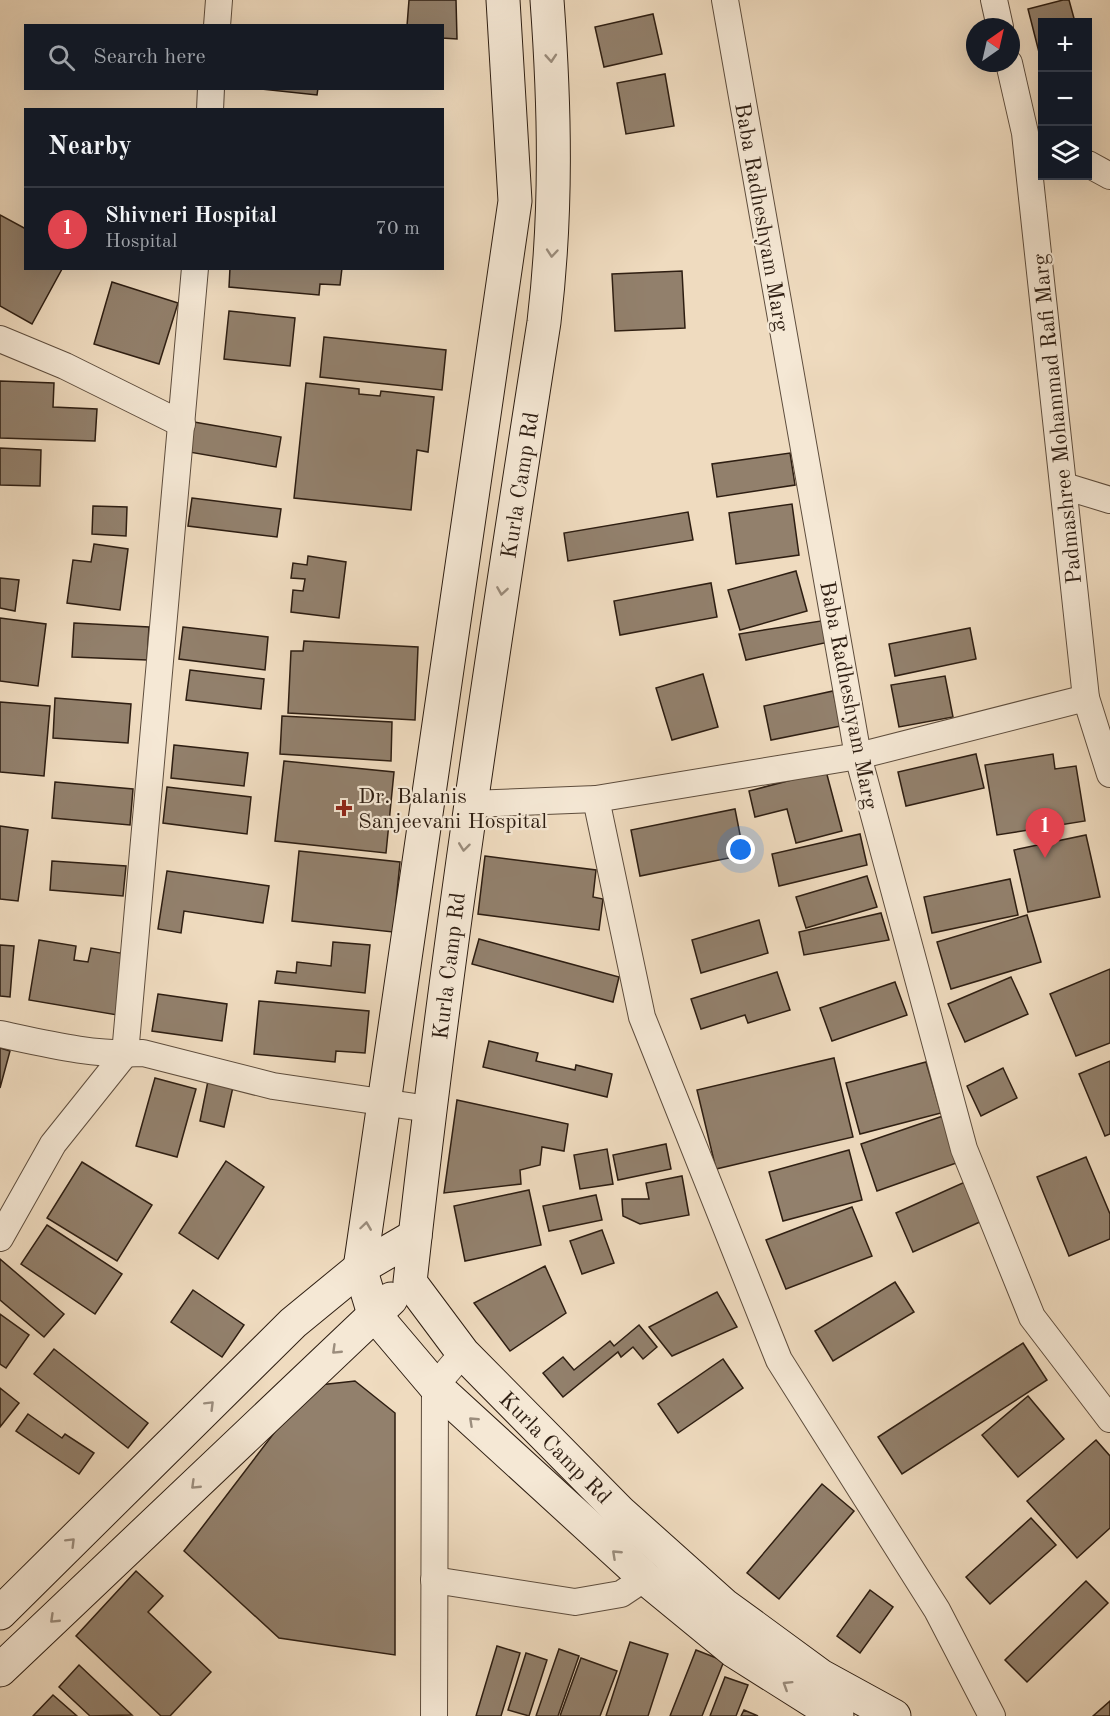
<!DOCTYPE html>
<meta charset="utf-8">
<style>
:root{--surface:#171b24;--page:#242831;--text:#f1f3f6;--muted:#9ea1a6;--line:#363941;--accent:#db2777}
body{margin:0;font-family:"Old Standard TT",serif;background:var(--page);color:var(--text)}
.controls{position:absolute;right:18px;top:18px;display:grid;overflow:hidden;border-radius:0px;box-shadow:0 6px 24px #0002}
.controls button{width:54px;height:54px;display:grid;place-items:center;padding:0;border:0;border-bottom:2px solid var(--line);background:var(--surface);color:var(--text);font:30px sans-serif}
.compass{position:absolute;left:966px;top:18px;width:54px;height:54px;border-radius:50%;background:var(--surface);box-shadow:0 6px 24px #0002;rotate:34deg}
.you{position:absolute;left:741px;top:850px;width:21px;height:21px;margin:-15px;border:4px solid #fff;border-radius:50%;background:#1a73e8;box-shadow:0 0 0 9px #1a73e833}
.badge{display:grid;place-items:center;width:39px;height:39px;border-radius:50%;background:var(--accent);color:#fff;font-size:20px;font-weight:700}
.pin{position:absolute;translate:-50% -50px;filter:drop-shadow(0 2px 3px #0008)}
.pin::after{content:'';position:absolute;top:32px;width:21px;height:18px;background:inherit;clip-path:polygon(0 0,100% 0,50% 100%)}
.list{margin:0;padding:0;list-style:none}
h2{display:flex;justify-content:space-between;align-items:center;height:78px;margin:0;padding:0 24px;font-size:26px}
h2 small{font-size:20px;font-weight:400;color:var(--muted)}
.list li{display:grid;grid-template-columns:39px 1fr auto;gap:18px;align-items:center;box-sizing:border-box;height:84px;padding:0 24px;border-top:2px solid var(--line)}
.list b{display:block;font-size:22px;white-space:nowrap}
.list p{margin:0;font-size:20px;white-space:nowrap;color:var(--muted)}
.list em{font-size:20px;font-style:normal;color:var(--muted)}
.icon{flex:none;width:33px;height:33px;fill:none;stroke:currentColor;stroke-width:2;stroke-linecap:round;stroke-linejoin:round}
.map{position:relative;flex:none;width:1110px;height:1716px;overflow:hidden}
.search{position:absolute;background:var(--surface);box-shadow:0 6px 24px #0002;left:24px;top:24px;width:420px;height:66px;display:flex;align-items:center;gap:15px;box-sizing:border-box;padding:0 21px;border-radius:0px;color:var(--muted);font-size:22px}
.panel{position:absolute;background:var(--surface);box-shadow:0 6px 24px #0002;left:24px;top:108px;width:420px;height:162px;border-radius:0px}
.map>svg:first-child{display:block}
.building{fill:#92806c;stroke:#2e1e12;stroke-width:1.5}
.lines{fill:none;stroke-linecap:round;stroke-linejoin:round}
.street-casing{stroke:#5e4d3d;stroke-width:28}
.secondary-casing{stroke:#2e1e12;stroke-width:35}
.street{stroke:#f5e8d5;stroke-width:26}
.secondary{stroke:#f5e8d5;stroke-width:33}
.oneway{stroke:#9b8d7d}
.poi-dot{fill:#8f2418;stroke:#f5e8d5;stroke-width:2}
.labels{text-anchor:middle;stroke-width:4.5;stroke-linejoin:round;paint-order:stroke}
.street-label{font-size:22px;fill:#2e1e12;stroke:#f5e8d5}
.poi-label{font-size:22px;fill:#2e1e12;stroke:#f5e8d5;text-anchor:start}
</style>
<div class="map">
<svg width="1110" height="1716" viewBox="0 0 1110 1716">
<rect width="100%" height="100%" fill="#efdbbf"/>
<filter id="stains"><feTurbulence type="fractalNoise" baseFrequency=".00333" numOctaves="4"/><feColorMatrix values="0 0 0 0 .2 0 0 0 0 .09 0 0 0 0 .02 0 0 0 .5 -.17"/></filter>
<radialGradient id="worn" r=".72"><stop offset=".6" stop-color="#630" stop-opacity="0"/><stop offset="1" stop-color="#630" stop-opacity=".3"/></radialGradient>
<g class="building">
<polygon points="409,0 456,0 457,39 442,38 442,26 407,26"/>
<polygon points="1063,0 1069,0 1075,22 1042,22 1042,64 1028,9"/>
<polygon points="653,14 662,54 604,67 595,27"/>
<polygon points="665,74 674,126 626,134 617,83"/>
<polygon points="252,88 318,88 317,95"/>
<polygon points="0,215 26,229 26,268 62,269 32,324 0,306"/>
<polygon points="230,268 342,268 340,285 320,284 319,295 229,287"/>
<polygon points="682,271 685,328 615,331 612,274"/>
<polygon points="112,282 178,303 159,364 94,344"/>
<polygon points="229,311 295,318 290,366 224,359"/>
<polygon points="324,337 446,350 442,390 320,377"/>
<polygon points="0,381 54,383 53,407 97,409 95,441 0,438"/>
<polygon points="306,383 359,389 359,394 380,396 381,391 434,397 428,452 417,450 411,510 294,498"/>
<polygon points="194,422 281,437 276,467 189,452"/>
<polygon points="0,448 41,450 40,486 0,485"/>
<polygon points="790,453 795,485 717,497 712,464"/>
<polygon points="192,498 281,509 277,537 188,526"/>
<polygon points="792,504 799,555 736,564 729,513"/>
<polygon points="93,506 127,507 126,536 92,534"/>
<polygon points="688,512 693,540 568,561 564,533"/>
<polygon points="94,544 128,549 120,610 67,603 73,560 91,562"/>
<polygon points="308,556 346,562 339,618 291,612 293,590 303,591 305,579 291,578 293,563 307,565"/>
<polygon points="796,571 807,611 740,630 728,590"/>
<polygon points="0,578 19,580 15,611 0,608"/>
<polygon points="711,583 717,617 620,635 614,601"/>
<polygon points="0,618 46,624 38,686 0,681"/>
<polygon points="827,620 829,642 746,660 739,634"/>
<polygon points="74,623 149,627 147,660 72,657"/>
<polygon points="183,627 268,637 265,670 179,659"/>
<polygon points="970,628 976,659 895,676 889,644"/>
<polygon points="304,641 418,647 415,720 288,713 291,651 303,651"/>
<polygon points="190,670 264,679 261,709 186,700"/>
<polygon points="703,674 718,727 672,740 656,688"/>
<polygon points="945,676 953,717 899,727 891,685"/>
<polygon points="833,691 841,726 771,740 764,706"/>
<polygon points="55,698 131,704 128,743 53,738"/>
<polygon points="0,702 50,706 44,776 0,772"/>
<polygon points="282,716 392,722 391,761 280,754"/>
<polygon points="174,745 248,753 244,786 171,778"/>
<polygon points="976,754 984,788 906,806 898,772"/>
<polygon points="1053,754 1055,769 1076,766 1085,821 997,835 985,765"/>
<polygon points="284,761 394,772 386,853 275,841"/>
<polygon points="826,771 842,831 796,843 787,809 755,817 749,791"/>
<polygon points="55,782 133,789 130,825 52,818"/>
<polygon points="167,787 251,797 247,834 163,823"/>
<polygon points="735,809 744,855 640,876 631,830"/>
<polygon points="0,826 28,830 18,901 0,899"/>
<polygon points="860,834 867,865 779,886 772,854"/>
<polygon points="1086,835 1100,897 1028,912 1014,850"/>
<polygon points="299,851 400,862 393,932 292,921"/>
<polygon points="485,856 596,870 593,897 603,899 599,930 478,914"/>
<polygon points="52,861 126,866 123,896 50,890"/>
<polygon points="167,871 269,886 263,923 184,911 181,933 158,929"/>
<polygon points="867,876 877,907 806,928 796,897"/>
<polygon points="1010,879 1018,915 932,933 924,897"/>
<polygon points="881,913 889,940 804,955 799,932"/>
<polygon points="1027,915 1041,962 951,989 937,942"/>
<polygon points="759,920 768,953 701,973 692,940"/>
<polygon points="479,939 619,977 613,1002 472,964"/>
<polygon points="39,940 76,946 74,960 88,962 91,948 132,955 123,1016 29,1000"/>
<polygon points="333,942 370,945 365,993 275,983 277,971 296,973 297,962 331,966"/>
<polygon points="0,945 14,946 10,997 0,996"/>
<polygon points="1110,969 1110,1043 1076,1056 1050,994"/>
<polygon points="777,972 790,1010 748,1023 745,1015 701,1029 691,999"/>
<polygon points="1011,977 1028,1014 965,1042 948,1004"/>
<polygon points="895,982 907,1015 832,1041 820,1008"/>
<polygon points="158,994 227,1004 222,1041 152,1031"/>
<polygon points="259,1001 369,1011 365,1053 336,1051 335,1062 254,1054"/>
<polygon points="489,1041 538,1053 536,1061 575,1070 576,1065 612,1074 607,1097 483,1067"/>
<polygon points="0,1048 10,1051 0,1088"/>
<polygon points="834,1058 853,1137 716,1169 697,1090"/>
<polygon points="1110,1061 1110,1134 1105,1136 1079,1074"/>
<polygon points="926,1062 941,1113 860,1134 846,1083"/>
<polygon points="1003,1068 1017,1098 981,1116 967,1086"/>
<polygon points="155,1078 196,1089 177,1157 136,1146"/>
<polygon points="208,1081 233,1087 224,1127 200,1121"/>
<polygon points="457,1100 568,1124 564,1151 542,1147 540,1165 520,1170 521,1184 444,1193"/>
<polygon points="943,1116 959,1162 877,1191 861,1144"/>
<polygon points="666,1144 671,1169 618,1180 613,1155"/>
<polygon points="607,1149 613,1184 580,1189 574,1155"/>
<polygon points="849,1150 862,1200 783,1221 769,1172"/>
<polygon points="1086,1157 1110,1214 1110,1239 1069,1256 1037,1177"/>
<polygon points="226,1161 264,1187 218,1259 179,1233"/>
<polygon points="82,1162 152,1205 117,1261 47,1218"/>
<polygon points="682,1176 689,1215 640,1224 623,1216 622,1199 649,1199 646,1183"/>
<polygon points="965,1182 982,1221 913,1252 896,1213"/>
<polygon points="529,1190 541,1245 465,1261 454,1206"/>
<polygon points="596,1195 602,1220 549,1231 543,1206"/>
<polygon points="852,1207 872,1256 786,1289 766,1240"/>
<polygon points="47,1225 122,1274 95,1314 21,1264"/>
<polygon points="602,1230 614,1263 582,1274 570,1241"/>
<polygon points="0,1259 64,1314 44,1337 0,1300"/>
<polygon points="545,1266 566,1313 510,1351 474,1303"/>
<polygon points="895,1282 914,1312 833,1361 815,1331"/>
<polygon points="193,1290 244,1325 222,1357 171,1322"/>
<polygon points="717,1292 737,1327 672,1356 649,1327"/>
<polygon points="0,1314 29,1335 6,1368 0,1364"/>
<polygon points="639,1325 657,1347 643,1359 633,1347 621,1357 618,1352 563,1397 543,1373 563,1357 574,1370 610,1341 614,1346"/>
<polygon points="1023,1343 1047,1380 902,1474 878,1437"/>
<polygon points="54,1349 148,1423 128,1448 34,1374"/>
<polygon points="723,1359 743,1388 678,1433 658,1404"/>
<polygon points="355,1381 395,1413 395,1655 279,1638 184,1551 310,1386"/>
<polygon points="0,1388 19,1403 0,1427"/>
<polygon points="1028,1396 1064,1439 1018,1477 982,1435"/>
<polygon points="28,1414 62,1438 65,1434 94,1453 79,1474 16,1431"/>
<polygon points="1096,1440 1110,1456 1110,1528 1077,1558 1027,1501"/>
<polygon points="822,1484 854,1511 779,1599 747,1573"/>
<polygon points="1031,1518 1056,1545 990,1604 966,1577"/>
<polygon points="136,1571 163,1596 148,1612 211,1672 170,1716 161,1716 76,1636"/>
<polygon points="1086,1581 1108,1603 1027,1682 1005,1660"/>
<polygon points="870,1590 893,1607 860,1653 837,1636"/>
<polygon points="630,1642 668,1654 648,1716 606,1716"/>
<polygon points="497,1646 520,1653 501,1716 476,1716"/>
<polygon points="559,1649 579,1656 558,1716 536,1716"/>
<polygon points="696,1650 724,1661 702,1716 670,1716"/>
<polygon points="526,1653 547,1660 529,1716 508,1710"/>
<polygon points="581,1658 617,1671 600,1716 560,1716"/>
<polygon points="79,1665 132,1715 90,1716 59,1687"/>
<polygon points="725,1677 748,1685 736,1716 710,1716"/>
<polygon points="53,1695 77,1716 33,1716"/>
<polygon points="1110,1701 1110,1716 1093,1716"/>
<polygon points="744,1710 758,1716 741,1716"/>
</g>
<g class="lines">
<g class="street-casing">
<g id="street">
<polyline points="725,0 858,756 964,1149 1032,1317 1110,1419"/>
<polyline points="994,0 1000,27"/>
<polyline points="217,26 219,0"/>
<polyline points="1009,63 1025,133 1086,698 1110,774"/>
<polyline points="210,110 211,88"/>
<polyline points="1088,164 1110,176"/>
<polyline points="0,339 65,366 182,424"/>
<polyline points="1064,486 1110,500"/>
<polyline points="596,799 642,1017 779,1360 937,1610 992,1716"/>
<polyline points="469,804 596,799 858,756 1086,698"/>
<path d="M0 1034C47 1044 95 1056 143 1053L273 1086 429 1109"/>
<polyline points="0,1238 53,1144 125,1054 195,268"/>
<polyline points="434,1580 575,1602 621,1594 645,1578"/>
<polyline points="434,1716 435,1386 463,1353"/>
</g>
</g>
<g class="secondary-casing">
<g id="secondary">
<polyline points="503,0 515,201 360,1268 374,1314 435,1386 645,1578 734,1651 837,1716"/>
<path d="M547 0C555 110 557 212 544 322 494 642 445 961 410 1282L463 1353 620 1512 724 1605 821 1676 894 1716"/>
<polyline points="0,1613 293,1323 360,1268 415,1236"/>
<polyline points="0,1670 391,1299"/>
</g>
</g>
<use href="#street" class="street"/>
<use href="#secondary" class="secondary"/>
</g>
<defs><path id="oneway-chevron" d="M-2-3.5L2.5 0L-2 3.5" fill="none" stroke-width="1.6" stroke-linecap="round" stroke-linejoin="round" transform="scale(1.5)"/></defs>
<g class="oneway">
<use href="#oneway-chevron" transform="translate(551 58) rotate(86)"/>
<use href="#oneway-chevron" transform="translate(552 253) rotate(95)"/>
<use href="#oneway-chevron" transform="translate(502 591) rotate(99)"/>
<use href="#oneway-chevron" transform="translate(464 847) rotate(97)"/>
<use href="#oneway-chevron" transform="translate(366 1226) rotate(-82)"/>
<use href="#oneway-chevron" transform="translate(336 1350) rotate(136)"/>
<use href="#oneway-chevron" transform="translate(210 1405) rotate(-45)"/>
<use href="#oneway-chevron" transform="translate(473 1421) rotate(-137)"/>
<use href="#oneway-chevron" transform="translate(195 1485) rotate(136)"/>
<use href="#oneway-chevron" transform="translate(71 1542) rotate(-45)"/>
<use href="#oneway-chevron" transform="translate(616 1554) rotate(-137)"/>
<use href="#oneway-chevron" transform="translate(54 1619) rotate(136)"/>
<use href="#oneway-chevron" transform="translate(787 1685) rotate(-148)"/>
</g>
<path class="poi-dot" d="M341 799h6v6h6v6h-6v6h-6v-6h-6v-6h6z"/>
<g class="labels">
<g class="street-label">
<text transform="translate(763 217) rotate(80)" y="8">Baba Radheshyam Marg</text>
<text transform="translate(1056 419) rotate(-96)" y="8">Padmashree Mohammad Rafi Marg</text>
<text transform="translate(519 485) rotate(-81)" y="8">Kurla Camp Rd</text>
<text transform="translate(850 695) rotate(79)" y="8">Baba Radheshyam Marg</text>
<text transform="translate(448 966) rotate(-83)" y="8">Kurla Camp Rd</text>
<text transform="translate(556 1447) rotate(45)" y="8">Kurla Camp Rd</text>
</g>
<g class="poi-label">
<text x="358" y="803">Dr. Balanis<tspan x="358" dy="25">Sanjeevani Hospital</tspan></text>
</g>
</g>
<rect width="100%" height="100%" filter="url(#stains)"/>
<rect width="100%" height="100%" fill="url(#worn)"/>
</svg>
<div class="controls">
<button>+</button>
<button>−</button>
<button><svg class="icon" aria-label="layers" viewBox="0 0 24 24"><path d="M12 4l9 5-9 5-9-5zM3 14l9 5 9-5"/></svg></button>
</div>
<svg class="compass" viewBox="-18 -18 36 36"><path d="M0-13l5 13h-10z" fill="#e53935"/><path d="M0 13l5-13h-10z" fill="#9ea1a6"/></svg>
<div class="you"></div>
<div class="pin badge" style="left:1045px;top:858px;background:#e0444e">1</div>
<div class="search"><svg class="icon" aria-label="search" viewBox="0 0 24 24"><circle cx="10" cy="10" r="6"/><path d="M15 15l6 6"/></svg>Search here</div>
<section class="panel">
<h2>Nearby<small></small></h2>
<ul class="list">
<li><span class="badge" style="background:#e0444e">1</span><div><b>Shivneri Hospital</b><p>Hospital</p></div><em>70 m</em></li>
</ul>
</section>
</div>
